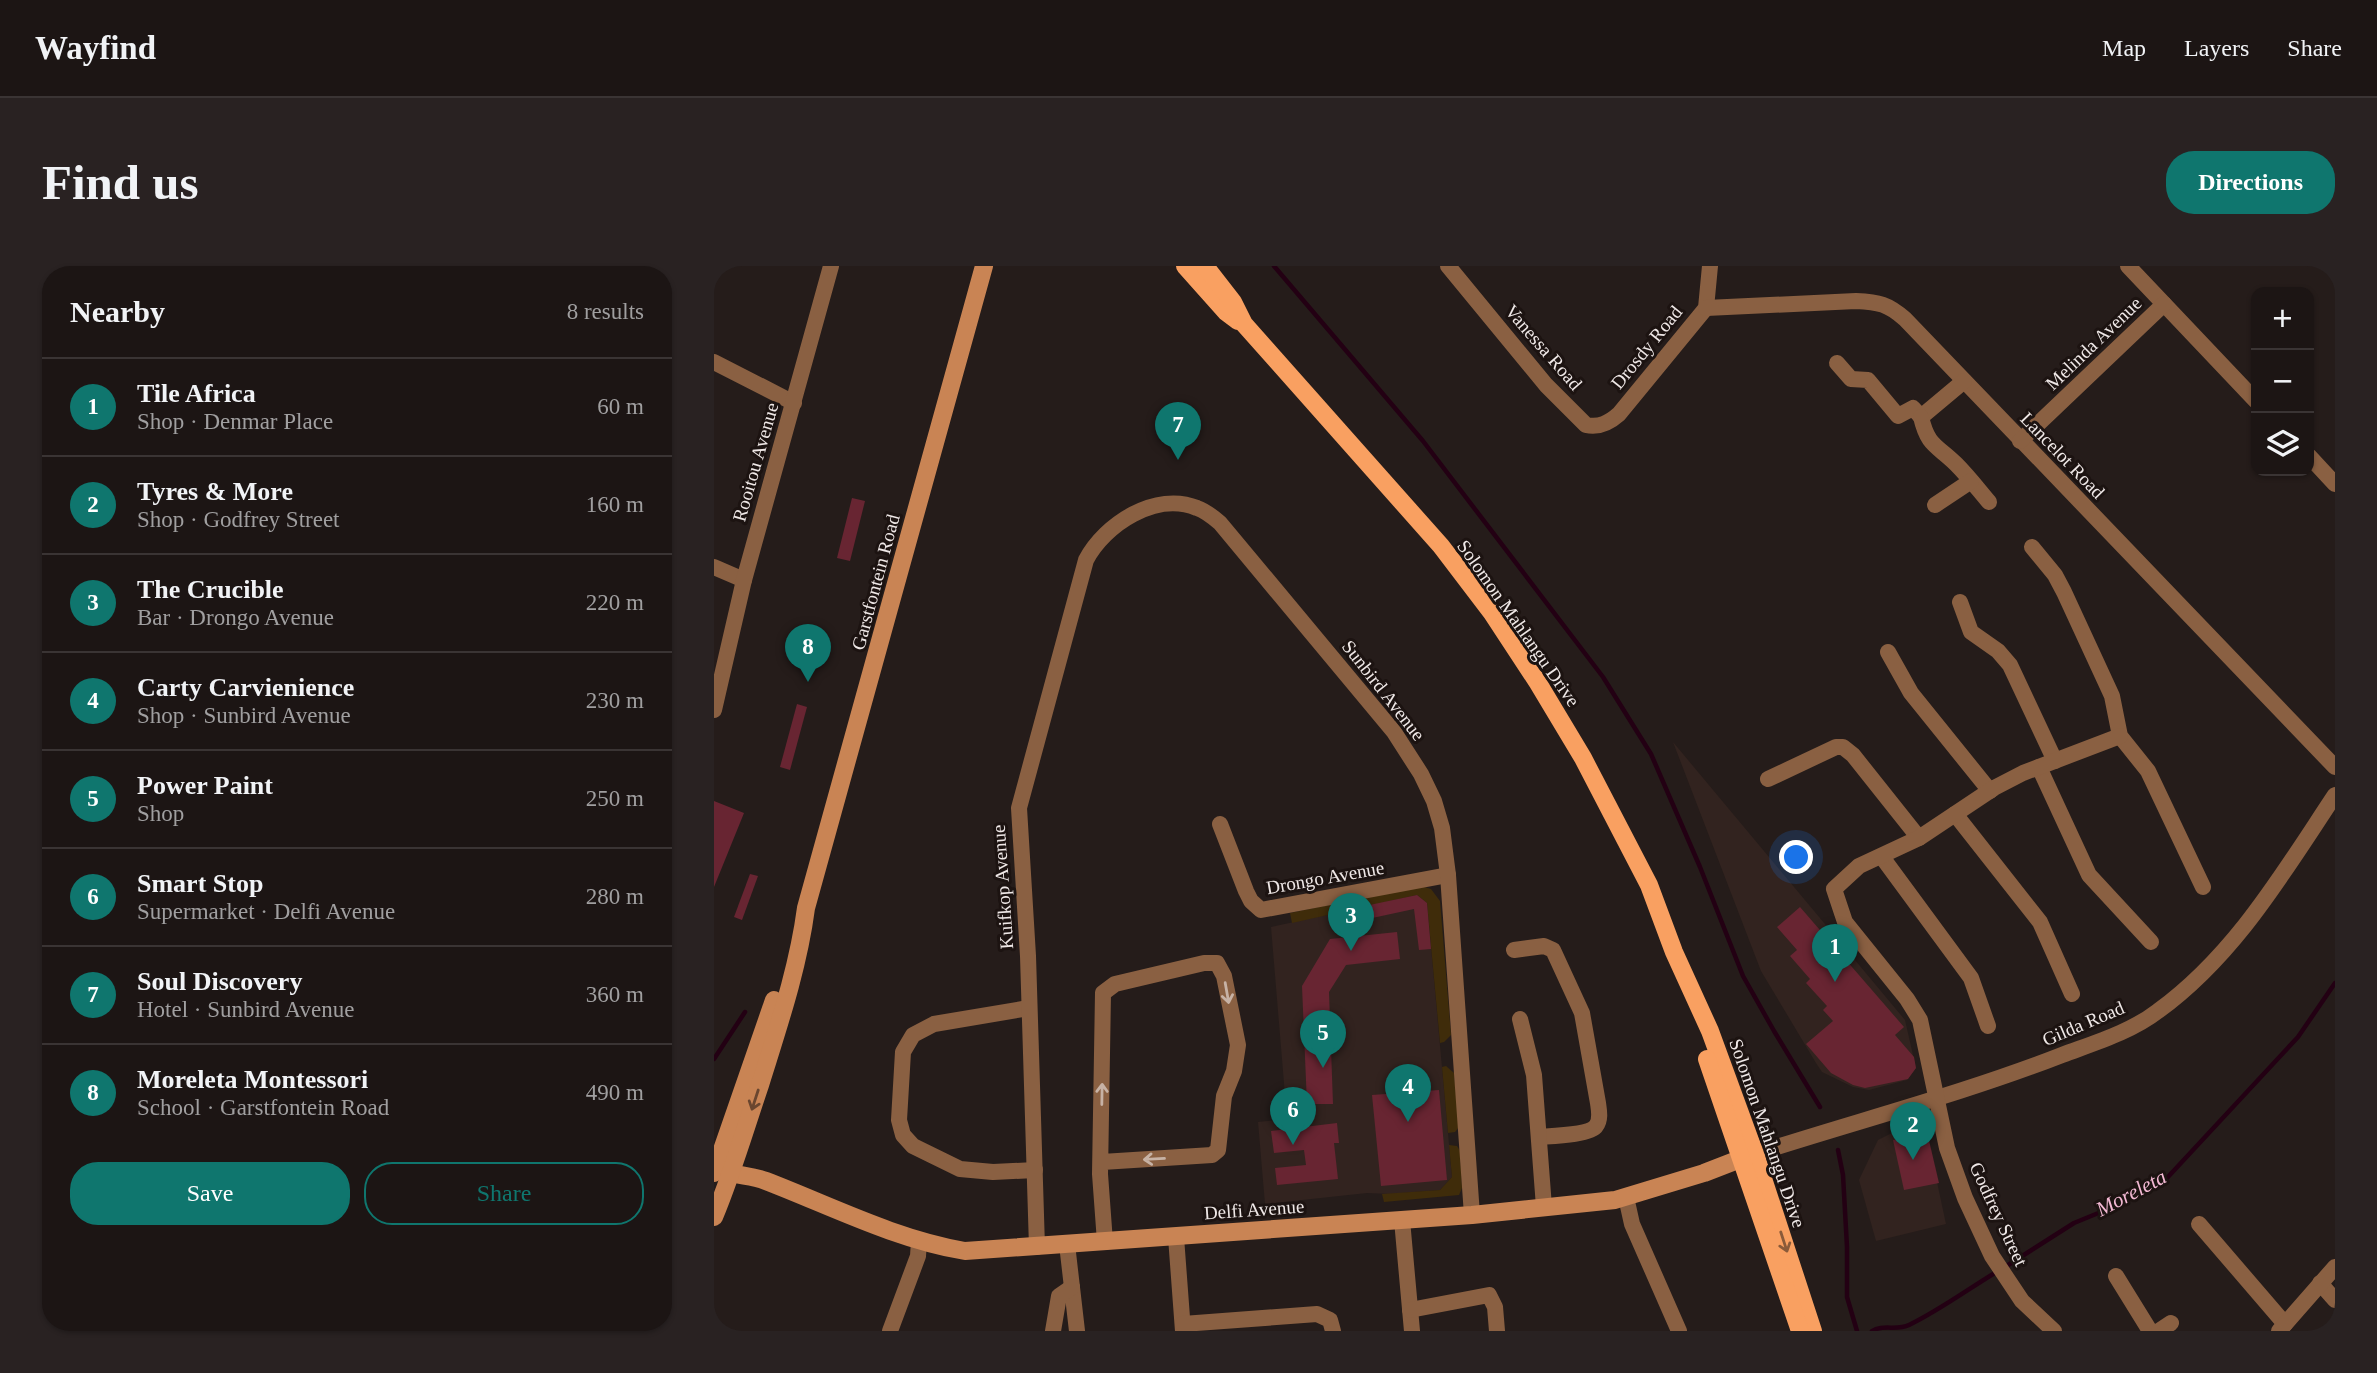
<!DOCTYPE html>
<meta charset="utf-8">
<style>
:root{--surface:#1c1514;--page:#292222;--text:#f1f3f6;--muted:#a09fa0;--line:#3a3434;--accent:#0f766e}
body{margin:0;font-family:Georgia,serif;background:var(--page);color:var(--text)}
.controls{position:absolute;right:21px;top:21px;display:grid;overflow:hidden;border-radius:14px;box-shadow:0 2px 5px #0004}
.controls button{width:63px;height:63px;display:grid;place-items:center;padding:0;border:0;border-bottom:2px solid var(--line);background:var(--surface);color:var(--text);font:35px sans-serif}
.you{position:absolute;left:1083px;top:592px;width:24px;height:24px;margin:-18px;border:5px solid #fff;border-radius:50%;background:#1a73e8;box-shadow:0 0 0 10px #1a73e833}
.badge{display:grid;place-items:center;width:46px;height:46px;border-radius:50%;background:var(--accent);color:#fff;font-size:23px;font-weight:700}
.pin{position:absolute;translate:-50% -58px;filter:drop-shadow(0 2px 4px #0008)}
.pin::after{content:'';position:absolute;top:37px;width:24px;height:21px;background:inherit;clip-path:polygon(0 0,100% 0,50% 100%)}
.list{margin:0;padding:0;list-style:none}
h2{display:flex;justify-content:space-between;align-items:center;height:91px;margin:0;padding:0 28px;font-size:30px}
h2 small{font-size:23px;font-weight:400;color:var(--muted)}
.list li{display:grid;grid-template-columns:46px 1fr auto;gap:21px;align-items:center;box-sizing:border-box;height:98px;padding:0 28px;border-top:2px solid var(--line)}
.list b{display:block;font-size:26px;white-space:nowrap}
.list p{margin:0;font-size:23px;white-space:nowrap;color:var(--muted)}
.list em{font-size:23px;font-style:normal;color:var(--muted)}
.actions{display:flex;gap:14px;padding:21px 28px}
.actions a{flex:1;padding:16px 0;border:2px solid var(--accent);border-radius:28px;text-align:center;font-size:24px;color:var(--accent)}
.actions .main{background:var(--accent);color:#fff}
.icon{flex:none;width:38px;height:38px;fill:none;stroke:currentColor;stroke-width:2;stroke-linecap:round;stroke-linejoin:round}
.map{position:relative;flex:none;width:1621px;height:1065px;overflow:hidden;border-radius:28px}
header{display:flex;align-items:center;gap:42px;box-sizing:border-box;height:98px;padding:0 35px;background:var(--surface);border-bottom:2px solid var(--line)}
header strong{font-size:33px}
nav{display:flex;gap:38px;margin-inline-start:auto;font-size:24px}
.intro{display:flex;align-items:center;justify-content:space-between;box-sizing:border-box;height:168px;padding:0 42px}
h1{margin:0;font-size:49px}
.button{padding:18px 32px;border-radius:28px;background:var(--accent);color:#fff;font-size:24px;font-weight:700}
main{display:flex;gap:42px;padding:0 42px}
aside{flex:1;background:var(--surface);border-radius:28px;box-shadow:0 2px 5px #0004}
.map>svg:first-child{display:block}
.built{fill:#32231f}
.green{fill:#3f2c0a}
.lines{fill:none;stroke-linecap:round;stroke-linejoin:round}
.stream{stroke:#230013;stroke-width:4.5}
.building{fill:#682532}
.street{stroke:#8a6042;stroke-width:16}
.secondary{stroke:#c98454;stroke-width:18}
.primary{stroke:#f9a061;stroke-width:18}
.oneway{stroke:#c7b2a5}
.oneway2{stroke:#6a462f}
.oneway3{stroke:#8a5a39}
.labels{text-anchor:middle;stroke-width:6;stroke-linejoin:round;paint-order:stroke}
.street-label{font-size:19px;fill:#efe8e7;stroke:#1c1311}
.water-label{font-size:21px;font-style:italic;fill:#f4b9d4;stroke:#1c1311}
</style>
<header>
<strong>Wayfind</strong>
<nav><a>Map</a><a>Layers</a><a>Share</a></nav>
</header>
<div class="intro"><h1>Find us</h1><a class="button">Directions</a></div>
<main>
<aside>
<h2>Nearby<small>8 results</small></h2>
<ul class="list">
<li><span class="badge">1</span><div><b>Tile Africa</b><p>Shop · Denmar Place</p></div><em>60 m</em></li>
<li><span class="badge">2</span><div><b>Tyres &amp; More</b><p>Shop · Godfrey Street</p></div><em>160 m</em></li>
<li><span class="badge">3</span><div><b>The Crucible</b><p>Bar · Drongo Avenue</p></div><em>220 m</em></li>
<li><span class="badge">4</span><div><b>Carty Carvienience</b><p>Shop · Sunbird Avenue</p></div><em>230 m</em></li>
<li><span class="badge">5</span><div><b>Power Paint</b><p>Shop</p></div><em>250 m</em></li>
<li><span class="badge">6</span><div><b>Smart Stop</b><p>Supermarket · Delfi Avenue</p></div><em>280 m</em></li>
<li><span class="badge">7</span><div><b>Soul Discovery</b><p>Hotel · Sunbird Avenue</p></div><em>360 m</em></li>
<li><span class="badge">8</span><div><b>Moreleta Montessori</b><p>School · Garstfontein Road</p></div><em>490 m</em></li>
</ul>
<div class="actions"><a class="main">Save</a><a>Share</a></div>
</aside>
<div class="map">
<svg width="1621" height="1065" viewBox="0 0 1621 1065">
<rect width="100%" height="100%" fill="#251c1a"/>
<g class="built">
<polygon points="959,476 1191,754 1202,802 1193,814 1155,824 1139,821 1108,806 1102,797 1047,705"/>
<polygon points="703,629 713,637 738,911 726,924 676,928 653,927 551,938 544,856 573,853 557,661"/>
<polygon points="1211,860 1232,958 1162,975 1145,914 1164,874 1176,868"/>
</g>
<g class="green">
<polygon points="707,620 717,623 726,635 737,769 730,776 726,777 713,637 703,629 578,657 576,647"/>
<polygon points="732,800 740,807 745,861 741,866 734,867 728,801"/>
<polygon points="735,879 743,880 746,885 748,922 745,929 670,936 668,928 726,924 738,911"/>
</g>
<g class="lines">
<g class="stream">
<polyline points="560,0 709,175 889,411 937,488 986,601 1029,710 1060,765 1106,841"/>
<polyline points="0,793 31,746"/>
<polyline points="1124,884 1129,909 1133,981 1133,1031 1143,1065"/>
<polyline points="1291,1001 1360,957 1404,939 1453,912 1584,771 1621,717"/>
<path d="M1158 1065C1168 1058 1183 1065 1195 1059 1226 1044 1254 1023 1284 1005"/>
</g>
</g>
<g class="building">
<polygon points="138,232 151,235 136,295 123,292"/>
<polygon points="83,438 93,441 76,504 66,501"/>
<polygon points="0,535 30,547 0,621"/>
<polygon points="36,608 44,610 28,654 20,651"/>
<polygon points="703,629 713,637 717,683 705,684 700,643 649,654 646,641"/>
<polygon points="1086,641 1190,761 1181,769 1200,791 1202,802 1194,813 1151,822 1139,819 1117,807 1092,778 1119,755 1109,744 1113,740 1092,717 1096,713 1076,690 1083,684 1063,661"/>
<polygon points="683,666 686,693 632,699 615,726 619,838 593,838 588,720 616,673"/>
<polygon points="725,824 733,914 667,920 658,829"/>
<polygon points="623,857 625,877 620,877 624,913 563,919 561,902 592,899 590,884 560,887 557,865"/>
<polygon points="1213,866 1225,917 1190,924 1179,874"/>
</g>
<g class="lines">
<g class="street">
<path d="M734 0 832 119 872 159C885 162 895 157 905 148L992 42 996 0"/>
<polyline points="1414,0 1542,135"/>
<path d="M992 42 1142 35C1165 36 1174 38 1191 53L1621 501"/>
<polyline points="0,96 80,137"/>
<polyline points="1123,97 1137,113 1154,114 1184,150 1199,142 1207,151 1250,115"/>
<path d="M1207 151C1214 181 1223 179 1242 198 1254 210 1264 223 1275 236"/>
<polyline points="1306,175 1450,38"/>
<polyline points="1595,190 1621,218"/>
<polyline points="1221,239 1257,215"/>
<polyline points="1318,281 1341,309 1350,326 1398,430 1406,470 1434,505 1489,621"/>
<polyline points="0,301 30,314"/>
<polyline points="1246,336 1257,366 1284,385 1296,399 1341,495"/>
<polyline points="1174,386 1197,427 1276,525"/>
<polyline points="0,444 30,314 117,0"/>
<polyline points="1325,501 1375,609 1437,676"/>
<polyline points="1054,513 1122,481 1129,481 1139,489 1205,572"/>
<polyline points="1241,548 1326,656 1358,728"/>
<polyline points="506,558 532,625 537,635 547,644 734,609"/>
<polyline points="1168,591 1257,712 1274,760"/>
<path d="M800 684 830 680 839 684 868 747 884 837C885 844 887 854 882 860 876 869 836 870 825 871"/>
<polyline points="315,742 220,758 199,769 189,786 185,854 189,869 199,880 246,903 279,906 321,904"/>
<polyline points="806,753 820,809 830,941"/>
<path d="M1041 888C1143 855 1248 828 1348 789 1380 777 1417 766 1444 745 1521 689 1569 607 1621 529"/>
<polyline points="388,896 498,889 504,884 510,830 520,805 524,779 510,710 503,697 490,697 401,718 389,727 386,908 391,976"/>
<polyline points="912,931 918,958 965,1065"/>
<polyline points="688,954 698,1065"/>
<polyline points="1485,958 1571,1058"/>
<polyline points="462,971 469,1065"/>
<polyline points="353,978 363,1065"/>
<path d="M323 981 314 690 305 542 372 294C391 258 442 225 483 242 492 245 499 251 506 257L680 466 707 508 720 535 728 562 734 609 758 949"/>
<polyline points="1402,1010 1436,1065"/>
<polyline points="1606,1017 1621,1034"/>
<polyline points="696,1044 775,1029 781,1041 783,1065"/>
<polyline points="469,1058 603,1048 616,1054 619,1065"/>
<polyline points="176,1065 204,990 205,975"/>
<polyline points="339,1065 345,1030 358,1021"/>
<polyline points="1340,1065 1308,1035 1278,990 1251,932 1233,882 1206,754 1193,733 1131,656 1120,623 1145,600 1205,572 1280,522 1309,507 1406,470"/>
<polyline points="1445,1065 1457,1057"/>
<polyline points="1565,1065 1621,1001"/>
</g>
<g class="secondary">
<path d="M0 901C20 911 34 908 52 915 117 940 181 973 251 985L758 949 901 934 990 907 1039 888"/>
<polyline points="0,907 60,734"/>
<path d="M0 951C18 908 31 863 46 819 64 761 84 703 92 642L270 0"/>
</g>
<g class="primary">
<polyline points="471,0 512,46 524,55"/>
<polyline points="491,0 519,36 530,58 727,280 778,347 824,417 869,492 935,619 960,686 996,765 1041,888 1099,1065"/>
<polyline points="993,793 1086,1065"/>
</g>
</g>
<defs><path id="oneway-shaft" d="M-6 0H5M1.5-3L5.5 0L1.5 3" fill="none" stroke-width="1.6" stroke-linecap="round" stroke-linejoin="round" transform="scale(1.75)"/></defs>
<g class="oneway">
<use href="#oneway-shaft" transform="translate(513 727) rotate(80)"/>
<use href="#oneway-shaft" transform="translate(388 828) rotate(-89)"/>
<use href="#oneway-shaft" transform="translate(440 893) rotate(177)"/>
</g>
<use class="oneway2" href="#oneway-shaft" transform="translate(41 834) rotate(108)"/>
<use class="oneway3" href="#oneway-shaft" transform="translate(1070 976) rotate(72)"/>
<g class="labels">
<g class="street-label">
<text transform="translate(1379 77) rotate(-44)" y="7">Melinda Avenue</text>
<text transform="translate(830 81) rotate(49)" y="7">Vanessa Road</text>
<text transform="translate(932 81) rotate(-51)" y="7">Drosdy Road</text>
<text transform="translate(1349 189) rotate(46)" y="7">Lancelot Road</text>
<text transform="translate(41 196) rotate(-74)" y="7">Rooitou Avenue</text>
<text transform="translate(161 316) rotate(-75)" y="7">Garstfontein Road</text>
<text transform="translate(805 357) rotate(55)" y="7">Solomon Mahlangu Drive</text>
<text transform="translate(670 424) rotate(52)" y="7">Sunbird Avenue</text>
<text transform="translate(611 611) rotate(-10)" y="7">Drongo Avenue</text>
<text transform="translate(288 621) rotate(-94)" y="7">Kuifkop Avenue</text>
<text transform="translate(1369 757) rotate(-23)" y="7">Gilda Road</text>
<text transform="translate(1054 867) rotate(71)" y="7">Solomon Mahlangu Drive</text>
<text transform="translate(540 943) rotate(-4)" y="7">Delfi Avenue</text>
<text transform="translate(1285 948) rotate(65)" y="7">Godfrey Street</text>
</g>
<g class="water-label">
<text transform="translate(1417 927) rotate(-28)" y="7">Moreleta</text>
</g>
</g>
</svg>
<div class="controls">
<button>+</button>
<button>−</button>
<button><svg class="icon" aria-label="layers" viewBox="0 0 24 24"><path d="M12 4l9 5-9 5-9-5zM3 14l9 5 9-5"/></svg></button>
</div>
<div class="you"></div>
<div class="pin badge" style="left:1121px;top:716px">1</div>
<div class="pin badge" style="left:1199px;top:894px">2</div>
<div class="pin badge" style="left:637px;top:685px">3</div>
<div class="pin badge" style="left:694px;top:856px">4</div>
<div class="pin badge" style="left:609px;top:802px">5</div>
<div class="pin badge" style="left:579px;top:879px">6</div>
<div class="pin badge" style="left:464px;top:194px">7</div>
<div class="pin badge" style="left:94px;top:416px">8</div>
</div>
</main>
